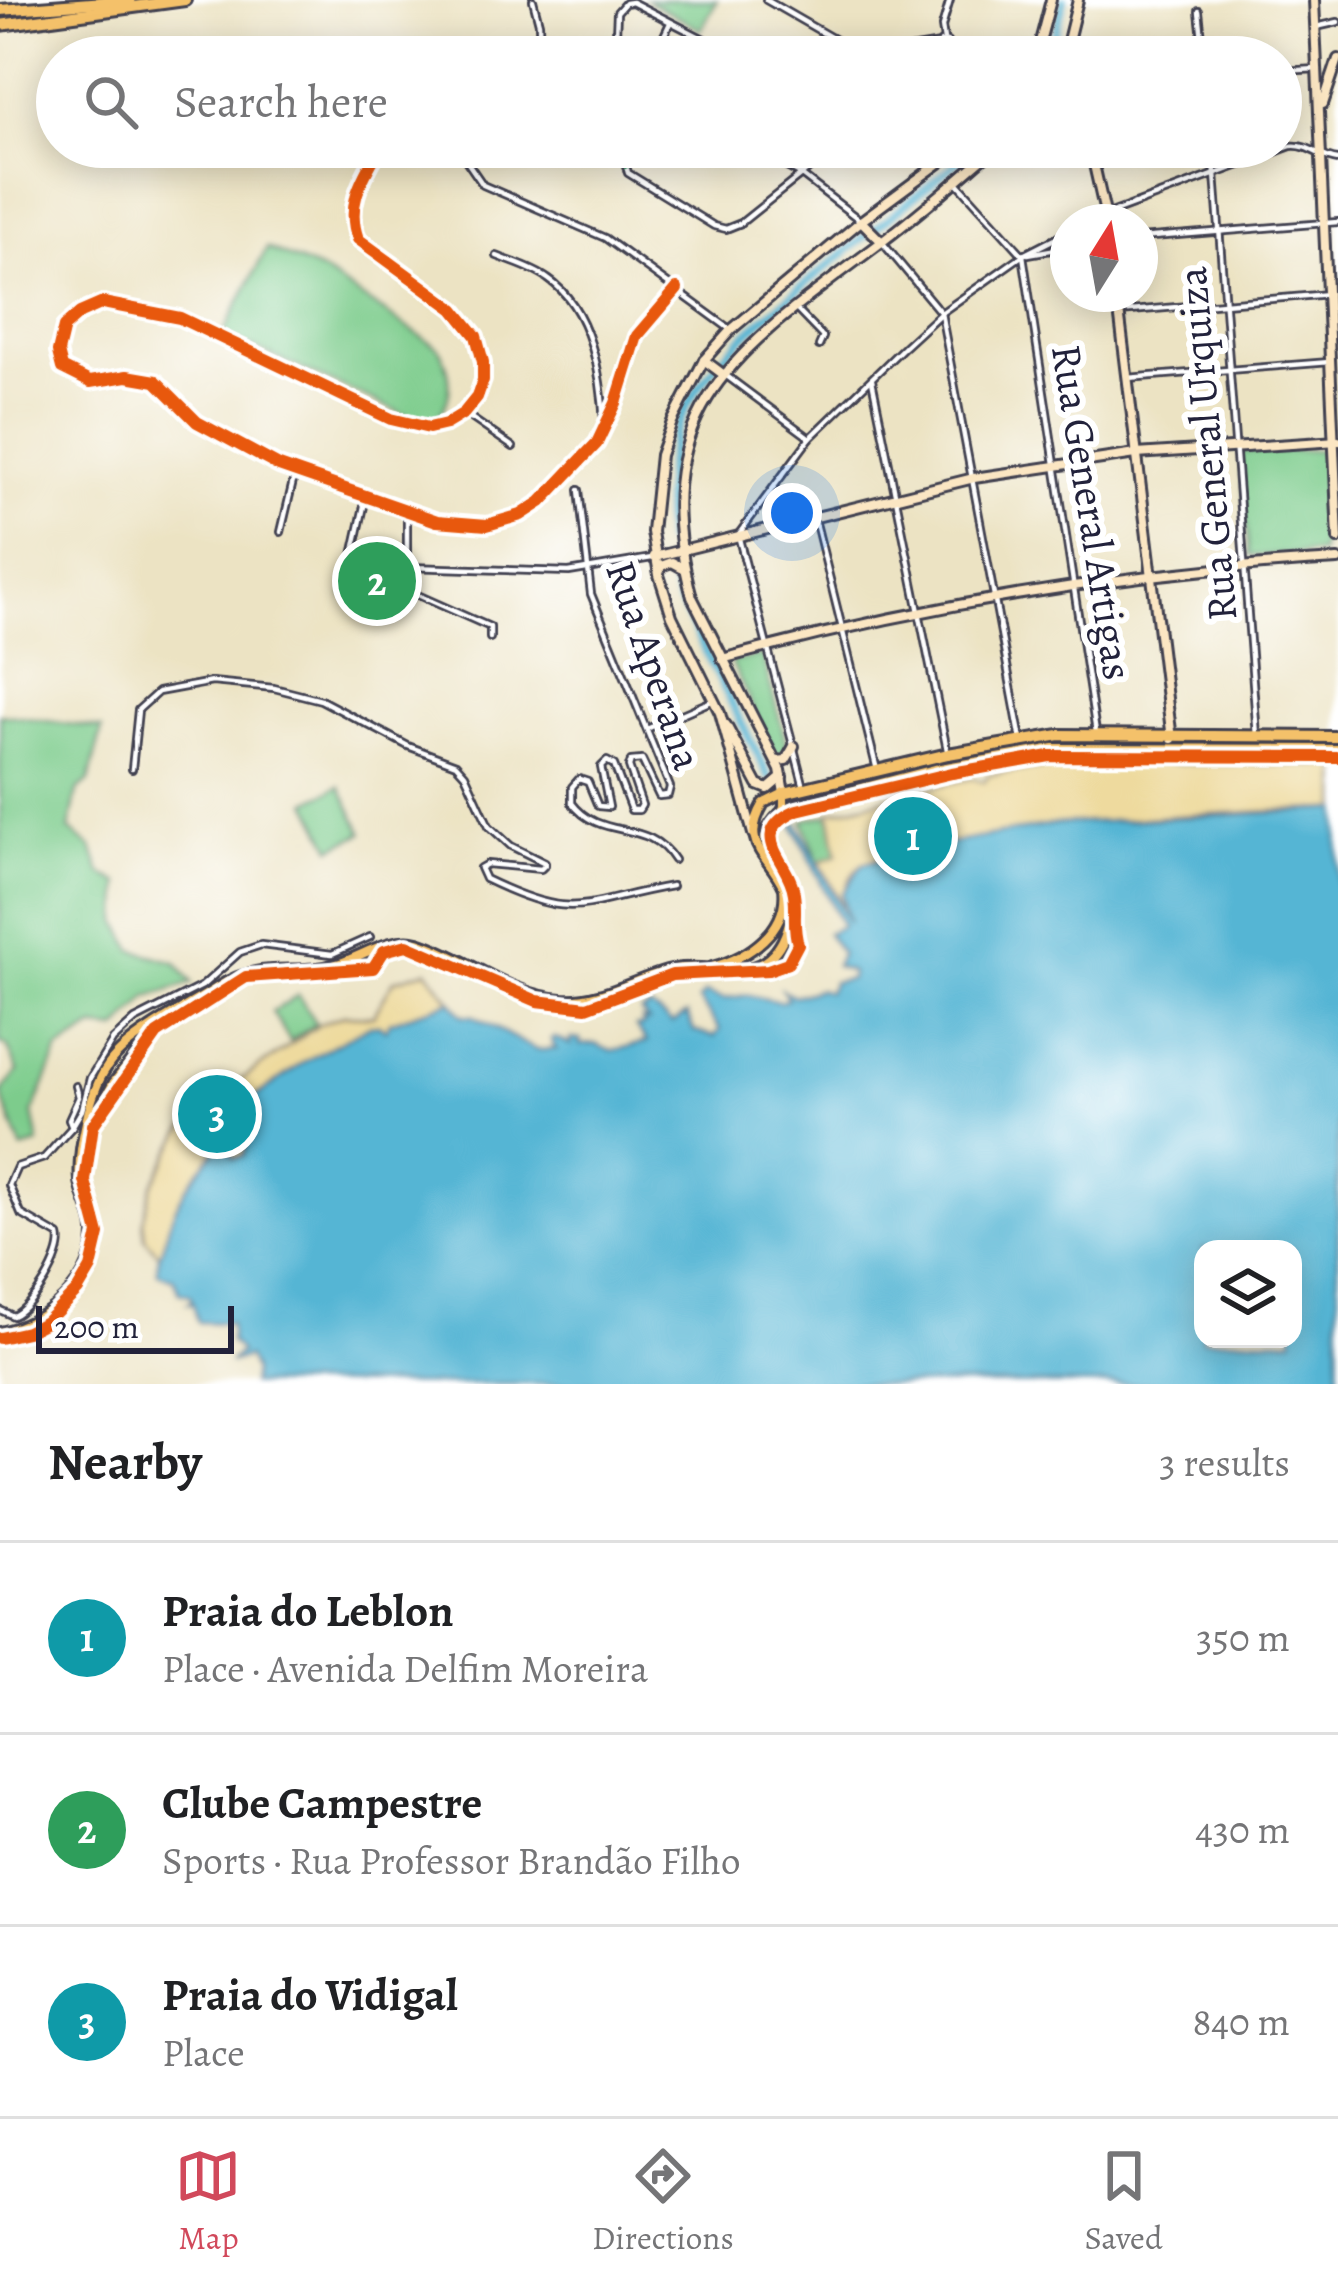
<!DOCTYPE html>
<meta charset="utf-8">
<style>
:root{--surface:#fff;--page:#f6f6f6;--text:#202124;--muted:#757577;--line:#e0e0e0;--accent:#d1495b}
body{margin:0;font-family:Alegreya,serif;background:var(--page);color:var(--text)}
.controls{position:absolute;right:36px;bottom:36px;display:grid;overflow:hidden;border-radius:24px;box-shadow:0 6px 30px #0003}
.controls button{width:108px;height:108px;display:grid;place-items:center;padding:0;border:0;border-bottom:3px solid var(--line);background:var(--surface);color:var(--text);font:60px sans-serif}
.compass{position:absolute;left:1050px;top:204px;width:108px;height:108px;border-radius:50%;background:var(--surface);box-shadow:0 6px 30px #0003;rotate:11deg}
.scale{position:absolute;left:36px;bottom:30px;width:198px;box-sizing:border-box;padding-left:12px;border:6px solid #22223b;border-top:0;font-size:33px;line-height:42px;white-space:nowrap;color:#22223b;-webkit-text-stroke:9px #fff;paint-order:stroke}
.you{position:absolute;left:792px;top:513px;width:42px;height:42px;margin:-30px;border:9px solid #fff;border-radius:50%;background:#1a73e8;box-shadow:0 0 0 18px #1a73e833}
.badge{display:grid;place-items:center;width:78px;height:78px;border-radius:50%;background:var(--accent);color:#fff;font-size:39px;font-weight:700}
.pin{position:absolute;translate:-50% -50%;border:6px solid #fff;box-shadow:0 3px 12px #0006}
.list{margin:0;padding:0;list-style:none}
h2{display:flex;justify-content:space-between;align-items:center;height:156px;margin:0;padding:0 48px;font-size:51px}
h2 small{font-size:39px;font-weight:400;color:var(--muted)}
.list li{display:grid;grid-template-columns:78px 1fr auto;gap:36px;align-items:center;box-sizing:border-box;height:192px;padding:0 48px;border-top:3px solid var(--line)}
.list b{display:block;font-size:45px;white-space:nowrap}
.list p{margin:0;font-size:39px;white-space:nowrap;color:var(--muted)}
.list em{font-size:39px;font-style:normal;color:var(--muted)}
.icon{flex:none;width:66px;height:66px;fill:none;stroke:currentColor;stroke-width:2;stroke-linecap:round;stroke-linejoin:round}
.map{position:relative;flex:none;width:1338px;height:1384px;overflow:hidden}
.search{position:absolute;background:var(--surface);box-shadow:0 6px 30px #0003;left:36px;right:36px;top:36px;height:132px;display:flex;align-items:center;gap:30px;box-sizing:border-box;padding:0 42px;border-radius:66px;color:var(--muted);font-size:45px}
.sheet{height:732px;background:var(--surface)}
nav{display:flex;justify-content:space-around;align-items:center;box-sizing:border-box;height:168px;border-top:3px solid var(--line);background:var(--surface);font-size:33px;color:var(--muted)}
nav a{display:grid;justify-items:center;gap:6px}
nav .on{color:var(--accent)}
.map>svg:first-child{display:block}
.green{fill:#7dcc8c;stroke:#507764;stroke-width:3}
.sand{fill:#eeda9e;stroke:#887e6c;stroke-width:3}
.water{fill:#55b5d4;stroke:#3c6c88;stroke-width:3;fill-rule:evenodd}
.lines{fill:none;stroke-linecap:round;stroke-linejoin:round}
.canal{stroke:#55b5d4;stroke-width:8}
.street-casing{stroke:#403f4f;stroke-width:10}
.secondary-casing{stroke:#403f4f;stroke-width:14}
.primary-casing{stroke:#403f4f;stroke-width:14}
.highway-casing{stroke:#403f4f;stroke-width:16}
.street{stroke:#fff;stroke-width:4.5}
.secondary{stroke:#fbe6c3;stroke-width:8}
.primary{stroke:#f4c16a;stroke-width:8}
.highway{stroke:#f4c16a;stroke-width:10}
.quiet{stroke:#00873e;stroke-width:9;stroke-dasharray:18 9;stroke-linecap:butt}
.cycleway-casing{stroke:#fff;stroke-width:20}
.cycleway{stroke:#e8590c;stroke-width:12}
.labels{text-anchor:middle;stroke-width:12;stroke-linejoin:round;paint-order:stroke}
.street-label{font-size:42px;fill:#22223b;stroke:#fff}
</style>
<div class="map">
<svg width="1338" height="1384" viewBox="0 0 1338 1384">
<rect width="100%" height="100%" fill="#fff"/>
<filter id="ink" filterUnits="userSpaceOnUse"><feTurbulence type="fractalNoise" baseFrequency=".00833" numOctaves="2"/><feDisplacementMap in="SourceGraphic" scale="24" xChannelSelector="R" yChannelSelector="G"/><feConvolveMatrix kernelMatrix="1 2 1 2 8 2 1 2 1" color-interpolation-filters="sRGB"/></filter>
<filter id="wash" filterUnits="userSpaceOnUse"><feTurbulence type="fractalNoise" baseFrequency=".004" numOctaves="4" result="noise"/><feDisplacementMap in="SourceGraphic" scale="48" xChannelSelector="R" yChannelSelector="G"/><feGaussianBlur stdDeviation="2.7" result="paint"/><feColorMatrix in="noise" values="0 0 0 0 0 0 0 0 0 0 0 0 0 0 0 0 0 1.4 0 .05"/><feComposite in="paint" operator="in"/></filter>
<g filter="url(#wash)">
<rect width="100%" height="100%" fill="#ece3c3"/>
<g class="green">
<polygon points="647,0 717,0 701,30"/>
<path d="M267 248 320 270 439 348C451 371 455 394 439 417L419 421 223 334Z"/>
<polygon points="1321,450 1329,540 1321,546 1321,553 1250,556 1239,452"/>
<polygon points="360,568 403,571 403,591 373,609 344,595"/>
<polygon points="762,655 788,749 779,756 774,753 731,662"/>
<polygon points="0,714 102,729 89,781 77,791 69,830 92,848 101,873 120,884 119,923 133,950 176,962 192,983 148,997 118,1030 94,1028 59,1050 33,1113 39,1144 22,1149 1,1094 18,1071 7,1046 0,1043"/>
<polygon points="340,786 363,833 332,848 308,802"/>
<polygon points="830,814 837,855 819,862 803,820"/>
<polygon points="298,995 316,1024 290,1041 272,1012"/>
</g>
<g class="sand">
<path d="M1085 763 1332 765 1338 766V809C1212 812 1085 819 961 842 939 845 879 856 862 865 851 871 843 892 842 904L819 862 837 855 830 812 972 778 984 782 988 775 1000 773Z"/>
<path d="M427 970 451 1001 390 1022 386 1030 379 1028 304 1062 240 1107 234 1116 233 1132 248 1138 243 1156 232 1157 226 1146 220 1145C184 1187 175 1201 160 1256L145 1238 143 1220 152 1186 182 1132 209 1102 320 1024 344 1015 373 1016 394 980Z"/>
</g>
<path class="water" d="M1338 809V1384H251L253 1370 247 1357 229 1363 240 1352 230 1342V1323L198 1322 193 1303H188L192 1300 190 1295 179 1292 174 1279 158 1273C156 1261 161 1252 165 1238 177 1194 193 1178 220 1145L226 1146 234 1158 243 1156 248 1138 233 1132 236 1111 304 1062 368 1026 379 1025 385 1030 390 1022 451 1001 462 1015 473 1016 536 1050 556 1049 551 1040 555 1038 571 1045V1039L580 1040V1045L595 1044 611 1051 647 1042 636 1027 644 1025 642 1020 648 1021 641 1012 650 1007 672 1023 687 1014 694 1031 714 1037 720 1030 699 1000 705 993 724 999 747 995 780 1002 788 999 782 990 795 996 818 989 828 992 833 982 850 979 851 972 835 966 841 953 827 933 842 926 793 824 797 822 849 923 842 894 863 864 929 847 1057 824ZM1203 1249H1293V1339H1203Z"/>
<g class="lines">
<g class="canal">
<polyline points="1049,57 1064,0"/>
<path d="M667 542C663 496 664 448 687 406 720 349 774 310 824 269 875 229 926 188 976 147"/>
<polyline points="669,567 679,600 769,777"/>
</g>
</g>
</g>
<g filter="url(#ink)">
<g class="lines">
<g class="street-casing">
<g id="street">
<polyline points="533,0 539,23 540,57"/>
<polyline points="766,0 853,50 892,52 940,44"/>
<polyline points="1199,11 1204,57"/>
<polyline points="1316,27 1338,22"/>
<polyline points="944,40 942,27 950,0"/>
<rect x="941" y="42" width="6" height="6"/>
<polyline points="615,57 617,12 625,3 632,2 739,57"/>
<polyline points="661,57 662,40 670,23"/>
<polyline points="944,57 948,47 992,57"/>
<polyline points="1281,71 1318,69"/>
<path d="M380 147C363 178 345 203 358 239L454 309 476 336 483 362V380L477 397 464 413 446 424 429 428 391 419 180 318 103 303 80 313 64 327 58 352 62 368 90 382 127 376 156 381 197 422 279 466 437 521 487 525 521 515 541 502 597 443 616 403 637 336 677 289"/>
<polyline points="457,147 483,185 605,238 731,330"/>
<polyline points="621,147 628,173 714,226 726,229 741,223 836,147"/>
<polyline points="749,147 800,174 861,221"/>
<polyline points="1213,147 1257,736"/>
<polyline points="956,181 1023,255 1096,732"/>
<path d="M1087 222 1291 146C1310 144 1319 158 1338 160"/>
<polyline points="1140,238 1338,222"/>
<polyline points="882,242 941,313 1021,740"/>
<polyline points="1028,254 1068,247"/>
<path d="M497 256C514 263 533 268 548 279 591 308 602 377 604 425"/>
<polyline points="795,308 823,337 819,346"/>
<polyline points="1119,312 1329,294"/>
<polyline points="728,377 810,438"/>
<polyline points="1127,378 1330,362"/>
<polyline points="872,380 947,750"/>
<polyline points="464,413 513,447"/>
<path d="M579 490 591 594 670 787 668 795 659 796 642 760 631 761 629 767 642 805 639 810H631L614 765 607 761 601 767 609 807 598 806 588 782 579 779 572 787V803C601 842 647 817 674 860"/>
<polyline points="407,512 407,567 411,592 490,627 490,638"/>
<polyline points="815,519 877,770"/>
<polyline points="281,532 295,473"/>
<polyline points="352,560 366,497"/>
<polyline points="407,567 569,572 652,558"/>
<polyline points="649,728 714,700"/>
<polyline points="132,769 138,710 158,692 212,682 274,688 321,700 408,746 456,764 465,774 489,826 511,846 545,863"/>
<polyline points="804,787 738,535 810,438 904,347 941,313 1023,255 1068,232"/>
<path d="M545 865 541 869 487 864 480 868 485 879C578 924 580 902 672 886"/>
<polyline points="72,1127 82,1110 90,1078 113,1040 135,1020 202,986 240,952 261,945 332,954 370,937"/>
<path d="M0 1310 13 1316C31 1309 65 1256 59 1236L21 1214 9 1185 17 1167 44 1158 72 1127 69 1119 79 1097 76 1086"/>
</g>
</g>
<g class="secondary-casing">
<g id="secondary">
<polyline points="1314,0 1338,539"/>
<polyline points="1036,57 1051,0"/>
<polyline points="1064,57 1078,0"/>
<polyline points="1323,104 1338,59"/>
<polyline points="1090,147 1107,222"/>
<polyline points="861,221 882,242"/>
<polyline points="1117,294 1172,739"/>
<polyline points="704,360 724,375"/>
<polyline points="654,557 974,478 1136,454 1338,441"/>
<polyline points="659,573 661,566 672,562 683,568"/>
<path d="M722 659C924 604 1129 571 1338 560"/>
<polyline points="726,725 758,785 768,789 782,777"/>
<polyline points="776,761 786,760 794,746"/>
<path d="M784 793 780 770 692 597C641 409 739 349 875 247 917 216 956 181 996 147"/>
<polyline points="753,834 720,713 672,616 659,575 652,532 660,455 672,422 704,360 731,330 861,221 961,147"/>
</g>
</g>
<g class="primary-casing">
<g id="primary">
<polyline points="89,1128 114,1082 155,1032"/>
<path d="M0 1332C45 1323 93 1285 94 1234 95 1216 82 1199 80 1181 77 1152 90 1091 107 1067 127 1036 186 1008 218 987 262 958 296 978 340 963 364 955 393 935 418 942 466 957 511 996 562 999 603 1002 636 977 675 969 703 963 741 978 765 961 788 945 799 903 785 878 767 848 752 839 784 809V793L764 803C739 846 768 853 784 888 789 930 748 958 712 967"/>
</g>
</g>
<g class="highway-casing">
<g id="highway">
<polyline points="0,10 130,0"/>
<polyline points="0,25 185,0"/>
<polyline points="784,793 948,754 1060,735 1338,737"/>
<polyline points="784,809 935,770 1054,749 1338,750"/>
</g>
</g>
<use href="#street" class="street"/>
<use href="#secondary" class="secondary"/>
<use href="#primary" class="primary"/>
<use href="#highway" class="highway"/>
<polyline class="quiet" points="623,165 661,147"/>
<g class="cycleway-casing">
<g id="cycleway">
<path d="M380 147C363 178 345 203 358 239L454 309 476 336 483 362V380L477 397 464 413 446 424 429 428 391 419 180 318 103 303 80 313 64 327 58 352 62 368 90 382 127 376 156 381 197 422 279 466 437 521 487 525 521 515 541 502 597 443 616 403 637 336 677 289"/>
<path d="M0 1338 27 1332 46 1322 78 1290 91 1268 99 1234 85 1181 93 1125 157 1034 246 977 373 968 384 951 407 945 537 1001 587 1007 672 975 768 970 788 963 798 944C792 926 797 912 794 894 791 862 743 834 797 810L952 773 1050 756 1338 757"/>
</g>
</g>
<use href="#cycleway" class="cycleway"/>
</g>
</g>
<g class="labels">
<g class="street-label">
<text transform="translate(1206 444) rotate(-95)" y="15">Rua General Urquiza</text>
<text transform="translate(1093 512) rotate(81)" y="15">Rua General Artigas</text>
<text transform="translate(655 665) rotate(71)" y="15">Rua Aperana</text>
</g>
</g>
</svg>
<div class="controls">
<button><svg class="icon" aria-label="layers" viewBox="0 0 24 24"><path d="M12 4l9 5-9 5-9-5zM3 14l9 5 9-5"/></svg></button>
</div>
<svg class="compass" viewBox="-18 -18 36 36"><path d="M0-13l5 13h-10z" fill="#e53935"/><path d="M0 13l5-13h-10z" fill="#757577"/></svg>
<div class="scale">200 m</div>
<div class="you"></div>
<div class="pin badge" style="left:913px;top:836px;background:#0f9aa8">1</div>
<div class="pin badge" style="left:377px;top:581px;background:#2e9e5b">2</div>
<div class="pin badge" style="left:217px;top:1114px;background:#0f9aa8">3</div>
<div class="search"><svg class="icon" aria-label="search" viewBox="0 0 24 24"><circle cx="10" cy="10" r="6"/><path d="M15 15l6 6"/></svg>Search here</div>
</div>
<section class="sheet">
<h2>Nearby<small>3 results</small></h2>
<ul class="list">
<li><span class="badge" style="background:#0f9aa8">1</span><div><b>Praia do Leblon</b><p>Place · Avenida Delfim Moreira</p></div><em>350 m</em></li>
<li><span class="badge" style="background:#2e9e5b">2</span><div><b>Clube Campestre</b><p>Sports · Rua Professor Brandão Filho</p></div><em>430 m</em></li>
<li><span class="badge" style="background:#0f9aa8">3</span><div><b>Praia do Vidigal</b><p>Place</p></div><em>840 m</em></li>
</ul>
</section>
<nav>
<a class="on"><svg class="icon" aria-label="map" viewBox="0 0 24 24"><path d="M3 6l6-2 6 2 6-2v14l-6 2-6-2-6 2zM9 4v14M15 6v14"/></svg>Map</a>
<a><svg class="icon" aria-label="directions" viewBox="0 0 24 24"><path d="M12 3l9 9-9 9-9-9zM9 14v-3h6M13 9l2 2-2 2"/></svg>Directions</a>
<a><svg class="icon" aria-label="saved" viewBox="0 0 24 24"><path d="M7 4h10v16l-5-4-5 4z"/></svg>Saved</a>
</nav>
